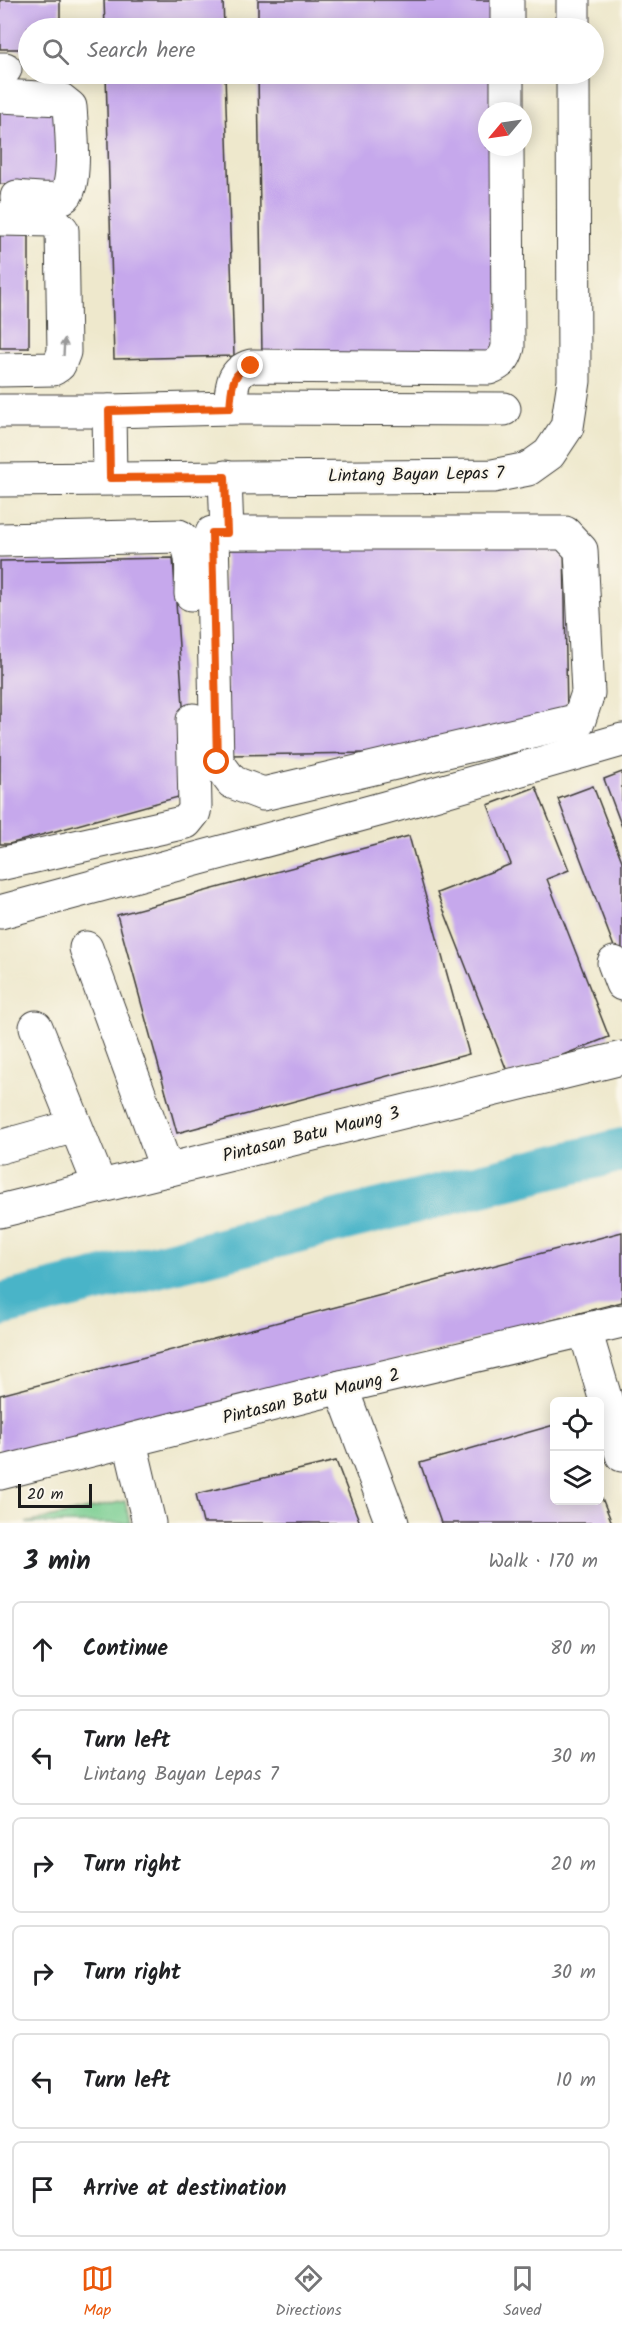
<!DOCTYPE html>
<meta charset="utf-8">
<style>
:root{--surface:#fff;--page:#f2f2f2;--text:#202124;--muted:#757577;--line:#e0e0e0;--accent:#ea580c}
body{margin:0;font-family:Kalam,sans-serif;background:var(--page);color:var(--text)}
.controls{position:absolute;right:18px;bottom:18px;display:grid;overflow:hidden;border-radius:9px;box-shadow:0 3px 15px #0003}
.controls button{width:54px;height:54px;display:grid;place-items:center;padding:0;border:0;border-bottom:2px solid var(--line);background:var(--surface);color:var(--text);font:30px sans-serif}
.compass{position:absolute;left:478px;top:102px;width:54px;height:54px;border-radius:50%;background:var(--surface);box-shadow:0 3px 15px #0003;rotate:241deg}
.scale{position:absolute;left:18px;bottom:15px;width:74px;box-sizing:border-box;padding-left:6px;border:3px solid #1c1c1c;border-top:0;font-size:16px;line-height:21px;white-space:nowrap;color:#1c1c1c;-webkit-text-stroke:4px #fbf7ec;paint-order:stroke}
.stop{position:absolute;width:18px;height:18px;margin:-14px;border:4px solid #ea580c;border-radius:50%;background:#fff}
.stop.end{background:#ea580c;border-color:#fff;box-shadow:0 2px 6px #0008}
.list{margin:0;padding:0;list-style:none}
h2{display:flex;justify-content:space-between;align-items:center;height:78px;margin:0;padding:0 24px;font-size:26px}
h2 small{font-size:20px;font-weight:400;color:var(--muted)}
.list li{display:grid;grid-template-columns:39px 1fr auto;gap:18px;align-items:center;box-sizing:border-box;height:96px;margin:0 12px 12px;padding:0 12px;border:2px solid var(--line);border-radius:9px}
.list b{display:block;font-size:22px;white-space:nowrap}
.list p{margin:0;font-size:20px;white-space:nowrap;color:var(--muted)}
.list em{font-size:20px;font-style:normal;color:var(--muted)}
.icon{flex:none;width:33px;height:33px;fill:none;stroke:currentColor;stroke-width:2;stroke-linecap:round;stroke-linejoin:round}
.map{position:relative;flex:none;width:622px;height:1523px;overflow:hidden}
.search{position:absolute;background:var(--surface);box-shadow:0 3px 15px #0003;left:18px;right:18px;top:18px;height:66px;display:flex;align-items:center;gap:15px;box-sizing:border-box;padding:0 21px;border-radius:33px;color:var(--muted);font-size:22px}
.sheet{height:726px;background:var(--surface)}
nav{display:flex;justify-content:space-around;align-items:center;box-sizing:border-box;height:84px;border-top:2px solid var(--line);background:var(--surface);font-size:16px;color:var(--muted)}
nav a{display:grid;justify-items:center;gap:3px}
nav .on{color:var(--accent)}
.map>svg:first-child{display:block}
.green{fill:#79cd91;stroke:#4a7456;stroke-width:1.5}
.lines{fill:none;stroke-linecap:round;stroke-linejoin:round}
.river{stroke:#4ab4c8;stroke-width:44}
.building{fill:#c6a8ec}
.minor-casing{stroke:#3c3b36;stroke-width:35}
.minor{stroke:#fff;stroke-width:33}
.oneway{fill:#999}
.route{stroke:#ea580c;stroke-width:8}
.labels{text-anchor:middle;stroke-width:4.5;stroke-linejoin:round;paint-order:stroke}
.street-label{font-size:18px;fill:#1c1c1c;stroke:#fbf7ec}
</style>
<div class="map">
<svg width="622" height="1523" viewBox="0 0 622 1523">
<rect width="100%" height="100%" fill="#fbf7ec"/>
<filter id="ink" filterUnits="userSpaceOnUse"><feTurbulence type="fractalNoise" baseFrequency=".0167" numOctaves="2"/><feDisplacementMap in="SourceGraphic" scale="12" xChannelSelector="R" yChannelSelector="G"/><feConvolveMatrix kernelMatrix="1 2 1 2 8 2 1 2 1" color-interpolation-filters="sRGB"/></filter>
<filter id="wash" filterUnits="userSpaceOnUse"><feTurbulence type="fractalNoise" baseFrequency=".008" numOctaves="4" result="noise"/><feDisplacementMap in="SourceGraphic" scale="24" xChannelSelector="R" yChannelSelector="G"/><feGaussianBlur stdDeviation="1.35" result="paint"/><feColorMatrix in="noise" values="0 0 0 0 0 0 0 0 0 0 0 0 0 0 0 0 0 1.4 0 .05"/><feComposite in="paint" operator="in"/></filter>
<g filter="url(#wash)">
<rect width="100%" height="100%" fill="#eee8cc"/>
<polygon class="green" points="125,1501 130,1523 26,1523"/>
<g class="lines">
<polyline class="river" points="0,1305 622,1150"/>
</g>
<g id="blocks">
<g class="building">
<polygon points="0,0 60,0 60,28 28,28 28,49 0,49"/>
<polygon points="104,0 223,0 224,28 105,28"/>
<rect x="258" y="0" width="236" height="28"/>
<polygon points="106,74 225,74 234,356 114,359"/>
<polygon points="258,74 495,74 495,111 487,111 487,147 496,147 499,354 262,356"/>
<polygon points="0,103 56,105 57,186 0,184"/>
<rect x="0" y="233" width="29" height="115"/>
<polygon points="564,546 567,714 440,752 228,755 225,550"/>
<polygon points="173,558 189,794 9,844 0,844 0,561"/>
<polygon points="622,772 622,827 604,779"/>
<polygon points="593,786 622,861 622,968 558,799"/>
<polygon points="536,787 569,870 547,879 609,1037 509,1076 437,893 511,864 488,805"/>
<polygon points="409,836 469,1054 177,1133 117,915"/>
<polygon points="622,1232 622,1302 0,1464 0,1395"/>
<polygon points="554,1425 554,1500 600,1500 600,1493 612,1523 441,1523 420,1463"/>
<polygon points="336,1461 360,1523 203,1523 196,1494"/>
</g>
</g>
</g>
<g filter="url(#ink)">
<use href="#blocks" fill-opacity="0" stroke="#3c3b36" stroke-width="1.5"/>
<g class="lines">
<g class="minor-casing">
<g id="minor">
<polyline points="507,0 507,28"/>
<polyline points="573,0 573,28"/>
<polyline points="0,69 5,69"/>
<polyline points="507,74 507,111"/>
<path d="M0 96 60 99 70 107C71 123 78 189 63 197 54 201 28 198 17 197"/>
<polyline points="0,219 52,220 62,230 64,352 59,365 53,369 0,370"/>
<polyline points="230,408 504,409"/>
<polyline points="0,411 109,411"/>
<polyline points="225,477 227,533 565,533 581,550 588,693 579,720 263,794 232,782 217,762 212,533 227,533"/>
<path d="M110 478 109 411 230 408C232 390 230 372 251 366L489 368C500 364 505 359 508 347L507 147"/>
<polyline points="0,480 493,476 528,469 549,454 567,427 574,381 573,74"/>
<path d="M0 540 179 536C196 547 191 575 191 594"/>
<polyline points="0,864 186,822 194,812 195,806 193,720"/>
<polyline points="0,912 385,808 622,740"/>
<polyline points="86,948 167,1170"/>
<polyline points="614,963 622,984"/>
<polyline points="36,1027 100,1186"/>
<polyline points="0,1147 75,1126"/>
<polyline points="0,1211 622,1058"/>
<polyline points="585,1330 622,1455"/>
<polyline points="341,1387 392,1523"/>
<polyline points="130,1442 149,1523"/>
<polyline points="0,1473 341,1387 622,1321"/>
</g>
</g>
<use href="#minor" class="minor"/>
</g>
<defs><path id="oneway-solid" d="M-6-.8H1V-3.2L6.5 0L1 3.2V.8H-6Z" transform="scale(1.5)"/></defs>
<use class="oneway" href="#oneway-solid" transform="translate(64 347) rotate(-87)"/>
</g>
<g class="lines" filter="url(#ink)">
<path class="route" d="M217 762 212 533H227L225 477 110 478 109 411 230 408C232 390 230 372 251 366"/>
</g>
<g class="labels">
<g class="street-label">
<text transform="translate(416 474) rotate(-1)" y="6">Lintang Bayan Lepas 7</text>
<text transform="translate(311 1134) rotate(-14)" y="6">Pintasan Batu Maung 3</text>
<text transform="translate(311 1396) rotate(-14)" y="6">Pintasan Batu Maung 2</text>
</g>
</g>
</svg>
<div class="controls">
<button><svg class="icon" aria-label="locate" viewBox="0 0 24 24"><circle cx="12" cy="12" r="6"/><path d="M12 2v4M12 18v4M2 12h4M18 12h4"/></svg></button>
<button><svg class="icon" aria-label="layers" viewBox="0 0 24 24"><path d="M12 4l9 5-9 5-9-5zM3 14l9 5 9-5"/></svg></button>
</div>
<svg class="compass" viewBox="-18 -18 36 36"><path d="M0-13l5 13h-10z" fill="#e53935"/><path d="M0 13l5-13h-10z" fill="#757577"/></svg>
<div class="scale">20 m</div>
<div class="stop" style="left:217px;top:762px"></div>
<div class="stop end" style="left:251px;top:366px"></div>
<div class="search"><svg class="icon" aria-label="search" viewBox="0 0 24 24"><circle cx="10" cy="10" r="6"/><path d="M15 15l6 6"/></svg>Search here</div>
</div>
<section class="sheet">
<h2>3 min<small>Walk · 170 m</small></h2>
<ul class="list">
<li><svg class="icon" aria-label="ahead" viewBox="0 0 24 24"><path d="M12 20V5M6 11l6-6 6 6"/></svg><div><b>Continue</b></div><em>80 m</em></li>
<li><svg class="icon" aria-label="left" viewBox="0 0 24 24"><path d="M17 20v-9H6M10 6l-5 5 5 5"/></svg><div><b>Turn left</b><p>Lintang Bayan Lepas 7</p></div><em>30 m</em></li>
<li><svg class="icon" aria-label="right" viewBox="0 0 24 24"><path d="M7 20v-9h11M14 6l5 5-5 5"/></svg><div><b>Turn right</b></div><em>20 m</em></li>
<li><svg class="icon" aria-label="right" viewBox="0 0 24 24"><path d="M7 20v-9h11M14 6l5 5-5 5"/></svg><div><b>Turn right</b></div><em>30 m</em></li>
<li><svg class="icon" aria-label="left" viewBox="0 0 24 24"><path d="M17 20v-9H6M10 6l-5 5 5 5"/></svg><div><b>Turn left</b></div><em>10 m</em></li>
<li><svg class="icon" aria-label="arrive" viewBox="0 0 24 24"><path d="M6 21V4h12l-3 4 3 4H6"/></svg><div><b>Arrive at destination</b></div></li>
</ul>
</section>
<nav>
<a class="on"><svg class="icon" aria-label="map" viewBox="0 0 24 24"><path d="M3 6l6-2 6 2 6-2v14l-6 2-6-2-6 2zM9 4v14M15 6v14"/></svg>Map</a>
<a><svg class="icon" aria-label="directions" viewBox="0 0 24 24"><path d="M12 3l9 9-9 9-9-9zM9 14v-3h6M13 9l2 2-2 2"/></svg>Directions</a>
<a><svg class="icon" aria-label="saved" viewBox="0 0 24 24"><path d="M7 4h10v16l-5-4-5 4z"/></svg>Saved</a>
</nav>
